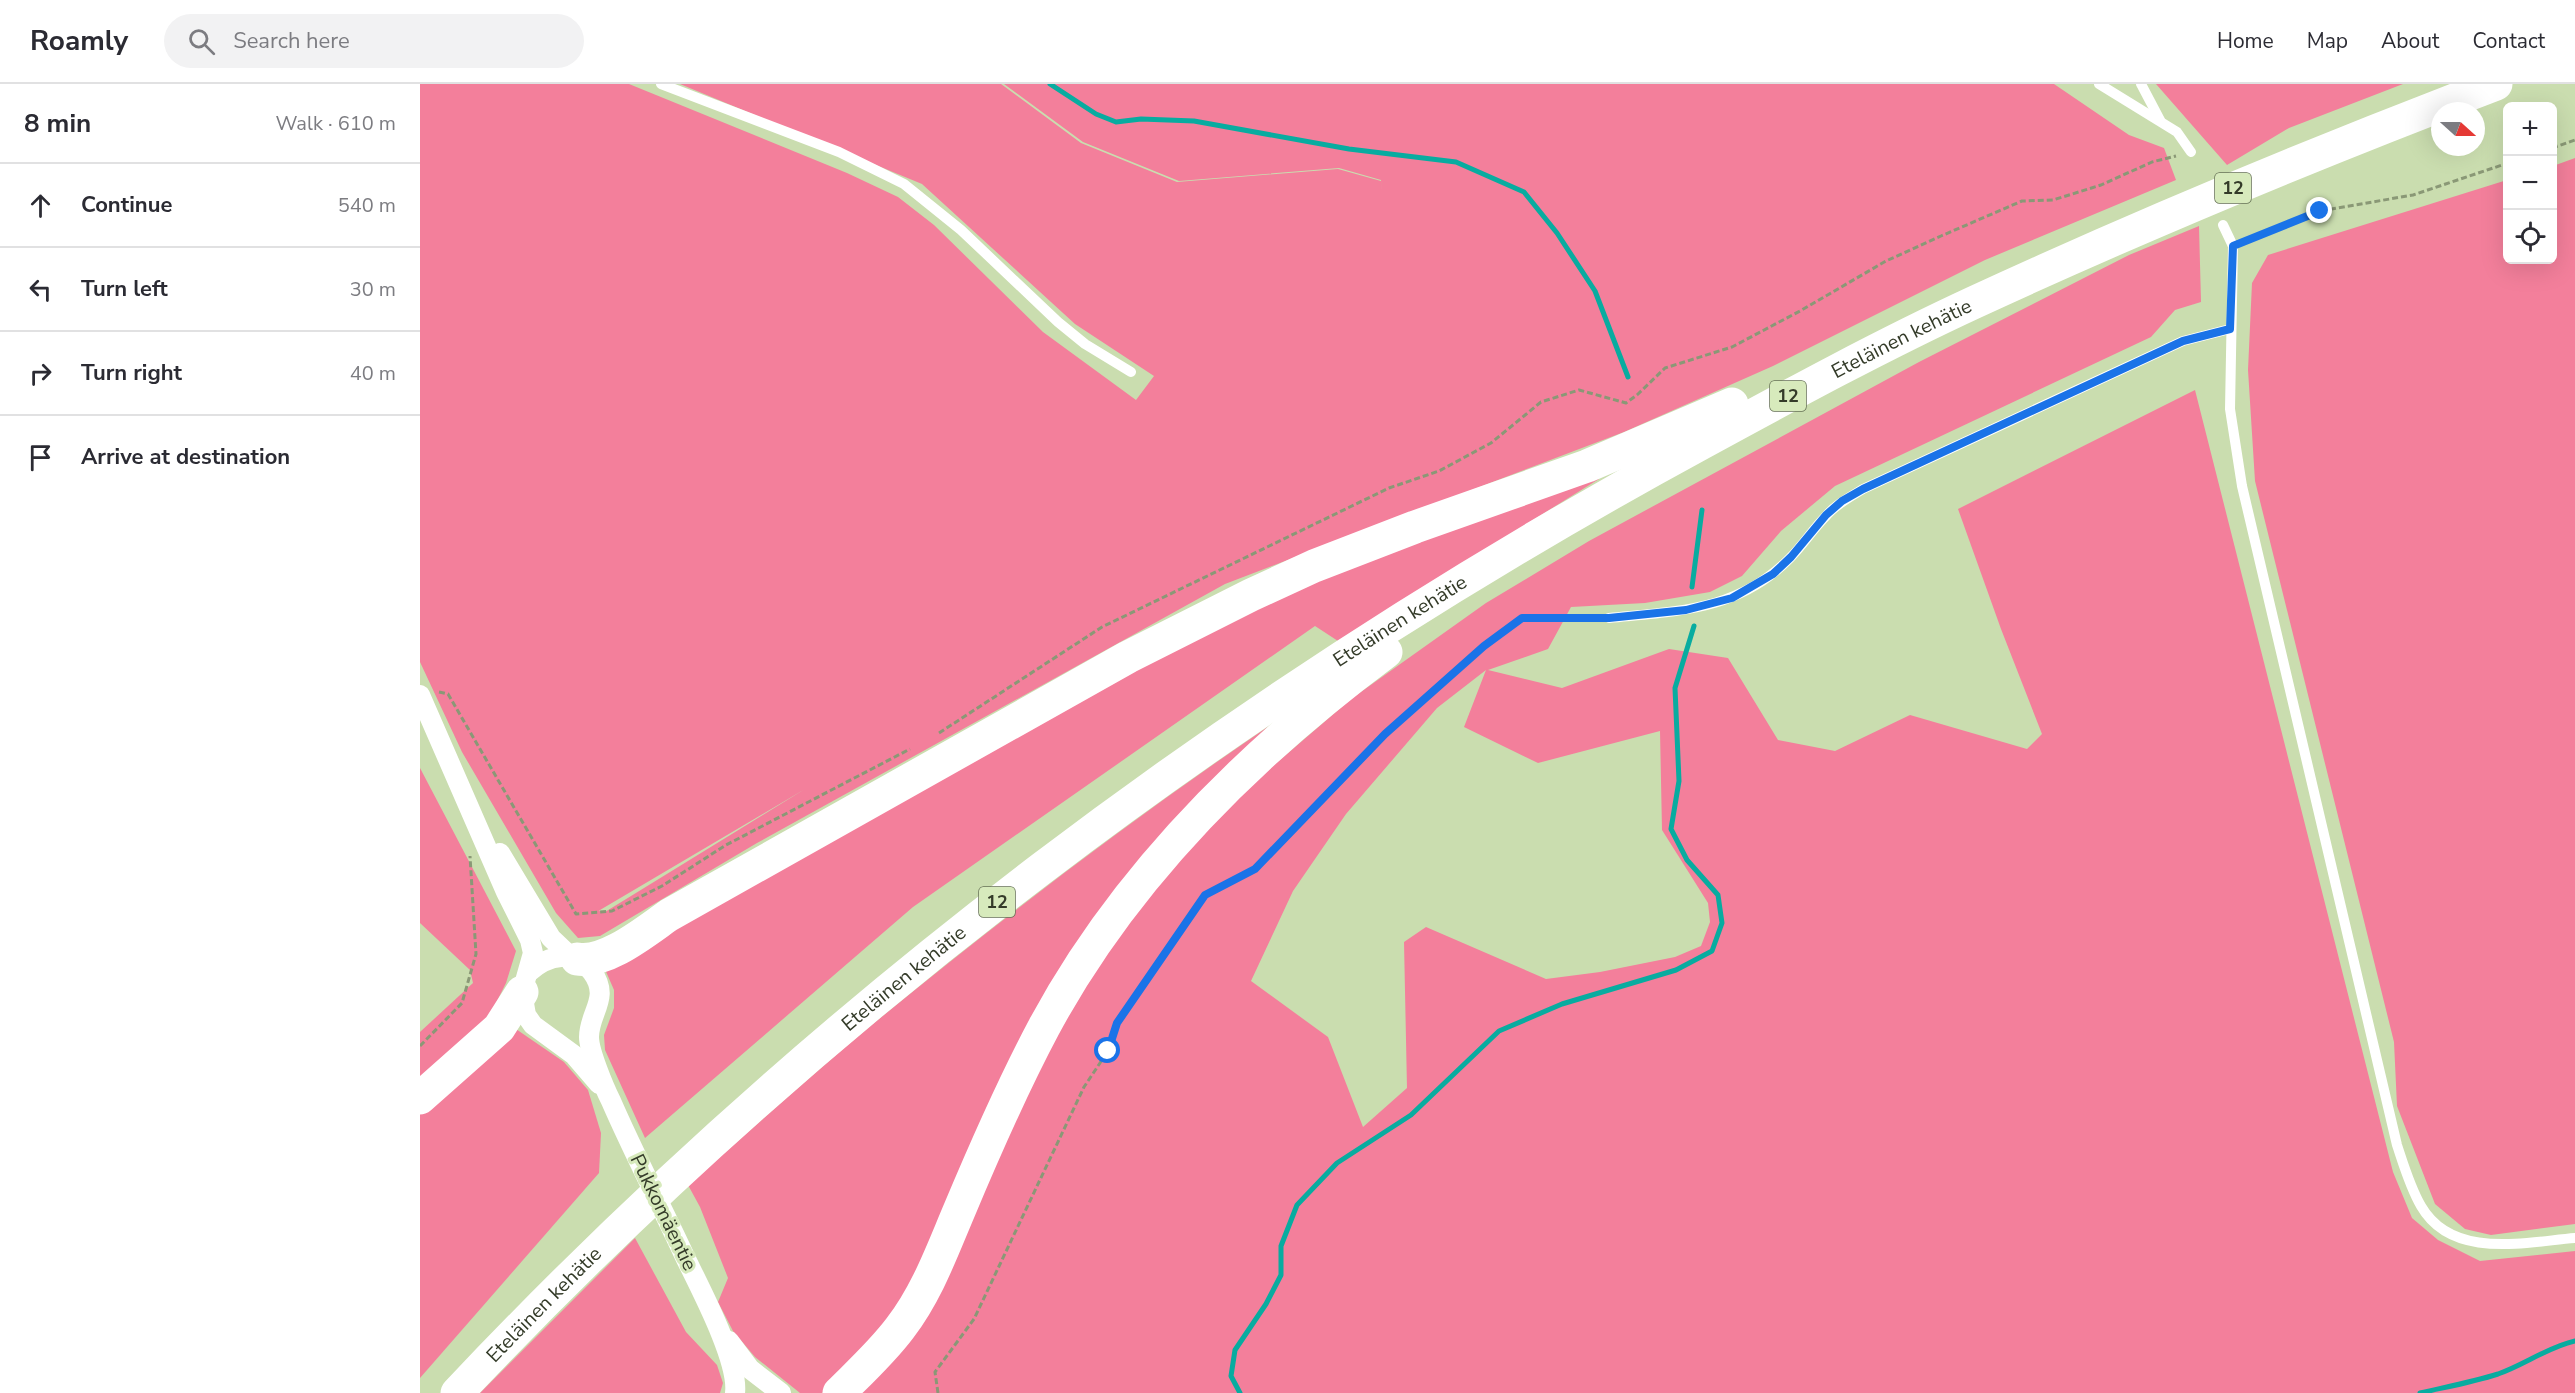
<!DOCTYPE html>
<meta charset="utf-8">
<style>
:root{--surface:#fff;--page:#f2f2f3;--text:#2b2b33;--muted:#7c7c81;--line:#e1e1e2}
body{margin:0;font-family:"Nunito Sans",sans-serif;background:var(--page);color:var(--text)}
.controls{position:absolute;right:18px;top:18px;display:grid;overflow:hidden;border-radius:9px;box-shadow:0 6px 24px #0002}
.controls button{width:54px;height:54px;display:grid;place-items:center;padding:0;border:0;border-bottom:2px solid var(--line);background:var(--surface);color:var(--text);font:30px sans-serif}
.compass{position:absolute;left:2011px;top:18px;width:54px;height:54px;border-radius:50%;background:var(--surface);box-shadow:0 6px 24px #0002;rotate:111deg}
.stop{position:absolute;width:18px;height:18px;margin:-14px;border:4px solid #1a73e8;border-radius:50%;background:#fff}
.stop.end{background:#1a73e8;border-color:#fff;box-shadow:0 2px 6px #0008}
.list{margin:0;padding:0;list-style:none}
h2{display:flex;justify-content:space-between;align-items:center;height:78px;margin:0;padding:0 24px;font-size:26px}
h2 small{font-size:20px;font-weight:400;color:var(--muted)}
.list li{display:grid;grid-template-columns:39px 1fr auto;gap:18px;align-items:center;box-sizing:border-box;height:84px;padding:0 24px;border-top:2px solid var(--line)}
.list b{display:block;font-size:22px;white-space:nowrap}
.list em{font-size:20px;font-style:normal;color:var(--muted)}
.icon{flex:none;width:33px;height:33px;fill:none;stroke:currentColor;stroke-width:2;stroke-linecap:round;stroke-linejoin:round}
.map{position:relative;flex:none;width:2155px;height:1309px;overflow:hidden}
header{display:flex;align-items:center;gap:36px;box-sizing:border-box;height:84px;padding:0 30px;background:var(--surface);border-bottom:2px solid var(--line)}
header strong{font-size:28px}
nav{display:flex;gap:33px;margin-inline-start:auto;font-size:21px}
.search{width:420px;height:54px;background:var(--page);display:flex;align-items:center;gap:15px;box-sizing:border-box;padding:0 21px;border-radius:33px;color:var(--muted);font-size:22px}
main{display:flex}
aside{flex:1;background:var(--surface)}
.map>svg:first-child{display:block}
.green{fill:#f37f9b;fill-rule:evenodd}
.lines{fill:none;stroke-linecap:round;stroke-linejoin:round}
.stream{stroke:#08aca0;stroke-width:5}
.path{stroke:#8a9876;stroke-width:3;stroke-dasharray:6 3;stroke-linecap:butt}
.service{stroke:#fff;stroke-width:10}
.minor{stroke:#fff;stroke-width:20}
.trunk{stroke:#fff;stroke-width:33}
.route{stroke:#1a73e8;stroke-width:8}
.labels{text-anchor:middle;stroke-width:6;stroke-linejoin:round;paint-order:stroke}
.shield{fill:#d7eabc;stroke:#657055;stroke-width:1.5}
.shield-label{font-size:18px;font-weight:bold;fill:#343b29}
.street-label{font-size:20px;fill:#343b29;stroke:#d7eabc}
</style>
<header>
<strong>Roamly</strong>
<div class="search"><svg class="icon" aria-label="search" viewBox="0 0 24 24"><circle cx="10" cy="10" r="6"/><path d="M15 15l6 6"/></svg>Search here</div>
<nav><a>Home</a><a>Map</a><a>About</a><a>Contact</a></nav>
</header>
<main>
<aside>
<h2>8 min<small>Walk · 610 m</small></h2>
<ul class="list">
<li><svg class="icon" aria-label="ahead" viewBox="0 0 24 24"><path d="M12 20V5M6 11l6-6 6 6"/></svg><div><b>Continue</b></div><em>540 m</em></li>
<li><svg class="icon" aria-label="left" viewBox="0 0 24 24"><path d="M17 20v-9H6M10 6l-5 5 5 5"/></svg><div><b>Turn left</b></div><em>30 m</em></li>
<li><svg class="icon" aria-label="right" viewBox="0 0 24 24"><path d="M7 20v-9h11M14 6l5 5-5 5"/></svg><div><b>Turn right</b></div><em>40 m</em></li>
<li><svg class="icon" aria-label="arrive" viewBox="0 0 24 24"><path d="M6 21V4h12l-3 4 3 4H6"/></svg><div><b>Arrive at destination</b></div></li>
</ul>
</aside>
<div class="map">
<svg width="2155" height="1309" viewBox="0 0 2155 1309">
<rect width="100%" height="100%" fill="#caddaf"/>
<g class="green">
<path d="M0 0H209L427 89 478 113 514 141 623 248 716 316 734 292 655 240 502 100 260 0H581L661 59 757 98 918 85 961 97 962 128 961 96 919 84 759 97 663 58 584 0H1634L1709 51 1744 64 1756 96 1565 176 1353 282 1204 348 805 500 337 759 180 852 158 854 136 829 42 668 0 578ZM385 705 185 828 179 827 180 826Z"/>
<polygon points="1736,0 1983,0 1869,44 1807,81"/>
<polygon points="2155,74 2155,1140 2071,1151 2045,1145 2015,1120 1977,1022 1974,958 1835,397 1828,286 1832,199 1848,171 2087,96 2088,176 2132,176 2133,82"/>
<path d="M1779 142 1781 218 1755 226 1731 253 1415 402 1361 447 1322 492 1290 508 1225 519 1151 523 1128 565 1068 586 1142 604 1249 565 1308 574 1358 656 1415 667 1490 631 1607 665 1622 650 1581 545 1538 425 1775 306 1973 1088 1992 1134 2018 1156 2060 1177 2155 1167V1309H435L691 855 804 724 931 615 1066 519 1169 457 1499 278 1709 171ZM1066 586 1044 643 1118 679 1240 647 1242 746 1288 819 1290 838 1281 862 1255 873 1180 888 1126 895 1006 843 984 858 987 1004 943 1043 908 953 831 897 873 807 926 730 1017 624Z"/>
<polygon points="1178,388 1179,395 918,557 895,542 493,823 225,1054 185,966 184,951 194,924 194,906 184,883 803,534"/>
<path d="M849 642 710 796 504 1184 445 1268 402 1309H380L335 1273 313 1247 298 1218 308 1194 280 1123 268 1101C330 1047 390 992 453 940 581 835 712 735 849 642Z"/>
<polygon points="0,684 96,867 86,899 70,931 0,995 0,948 53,899 50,886 0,839"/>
<polygon points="93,943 144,978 168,1006 181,1049 179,1089 0,1294 0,1027"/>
<polygon points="215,1154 266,1248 297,1281 303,1299 300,1309 60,1309"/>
</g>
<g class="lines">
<g class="stream">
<polyline points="630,0 676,30 696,38 721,35 774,37 929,65 1036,78 1104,108 1137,149 1175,207 1208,293"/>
<polyline points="1272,503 1282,426"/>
<polyline points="820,1309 811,1292 815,1266 846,1220 861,1191 861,1162 877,1121 917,1079 991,1031 1079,947 1142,920 1256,886 1292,867 1302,839 1298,811 1267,776 1251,745 1259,697 1255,604 1274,542"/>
<path d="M2000 1309C2026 1303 2053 1298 2078 1290 2104 1281 2128 1263 2155 1257"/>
</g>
<g class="path">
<polyline points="2132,64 2155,56"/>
<polyline points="1826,157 1900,127 1993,111 2088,79"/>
<polyline points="19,608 28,610 156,830 192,827 242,802 306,761 490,665"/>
<polyline points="519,649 682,543 969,404 1019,387 1071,359 1121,318 1159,306 1206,319 1217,311 1245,284 1312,263 1380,227 1466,177 1521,152 1602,117 1633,116 1681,101 1732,78 1756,72"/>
<polyline points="0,962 42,919 56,870 50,772"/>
<polyline points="518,1309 515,1288 554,1235 664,1003 688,967 697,939 785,811 835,785 965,650 1064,562 1102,534 1176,534"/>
</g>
<g class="service">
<polyline points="241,0 419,68 484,100 541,146 638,238 665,260 711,288"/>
<polyline points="1679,0 1757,48 1771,68"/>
<polyline points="1721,0 1740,36"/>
<path d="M1803 141 1813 162 1810 325 1822 402 1977 1061C1984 1082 1990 1103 2001 1122 2032 1176 2105 1158 2155 1154"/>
<path d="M1189 534C1258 527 1318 527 1370 474 1383 461 1393 445 1406 432 1416 420 1430 413 1443 405L1763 257 1810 245"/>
</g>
<g class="minor">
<polyline points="0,611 86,808 110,856 113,869 102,908 106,931 113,941 154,971 179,1000"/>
<polyline points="80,769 131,854 151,873"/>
<path d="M109 888C128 871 155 865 172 888 191 914 169 928 169 953 169 967 184 1003 191 1017 214 1070 241 1121 265 1173 280 1204 319 1277 315 1309"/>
<polyline points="309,1257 330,1285 361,1309"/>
</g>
<g class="trunk">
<path d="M157 875C186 880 226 847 249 831L708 573 831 511 894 482 995 443 1167 382 1312 320"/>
<polyline points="0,1014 79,944 102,908"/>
<path id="s1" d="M37 1309C397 927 821 609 1282 359 1372 310 1462 261 1555 218 1726 139 1900 67 2076 0"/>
<path d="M419 1309C440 1288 462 1268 480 1244 507 1209 522 1167 539 1127 565 1065 592 1003 624 943 705 792 829 670 966 568"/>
</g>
</g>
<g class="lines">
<polyline class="route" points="688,967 697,939 785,811 835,785 965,650 1064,562 1102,534 1189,534 1266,526 1312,514 1353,490 1371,473 1406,431 1422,417 1443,405 1763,257 1810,245 1813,162 1900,127"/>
</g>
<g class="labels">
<g class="shield">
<rect x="1795" y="89" width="36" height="30" rx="4.5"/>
<rect x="1350" y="297" width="36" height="30" rx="4.5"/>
<rect x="559" y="803" width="36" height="30" rx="4.5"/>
</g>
<g class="shield-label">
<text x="1813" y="110">12</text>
<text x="1368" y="318">12</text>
<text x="577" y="824">12</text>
</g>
<g class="street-label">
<text dy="7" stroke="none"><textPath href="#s1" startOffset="1798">Eteläinen kehätie</textPath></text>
<text dy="7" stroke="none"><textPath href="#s1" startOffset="1222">Eteläinen kehätie</textPath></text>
<text dy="7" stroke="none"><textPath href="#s1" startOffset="610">Eteläinen kehätie</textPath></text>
<text transform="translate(244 1128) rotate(64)" y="7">Pukkomäentie</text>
<text dy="7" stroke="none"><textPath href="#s1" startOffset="124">Eteläinen kehätie</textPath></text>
</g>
</g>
</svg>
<div class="controls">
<button>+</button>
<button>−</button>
<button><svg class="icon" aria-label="locate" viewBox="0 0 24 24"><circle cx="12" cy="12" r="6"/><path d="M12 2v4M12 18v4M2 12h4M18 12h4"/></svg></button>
</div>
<svg class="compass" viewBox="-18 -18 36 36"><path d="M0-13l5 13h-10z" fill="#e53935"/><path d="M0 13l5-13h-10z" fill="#7c7c81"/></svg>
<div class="stop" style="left:688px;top:967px"></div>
<div class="stop end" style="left:1900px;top:127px"></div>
</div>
</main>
